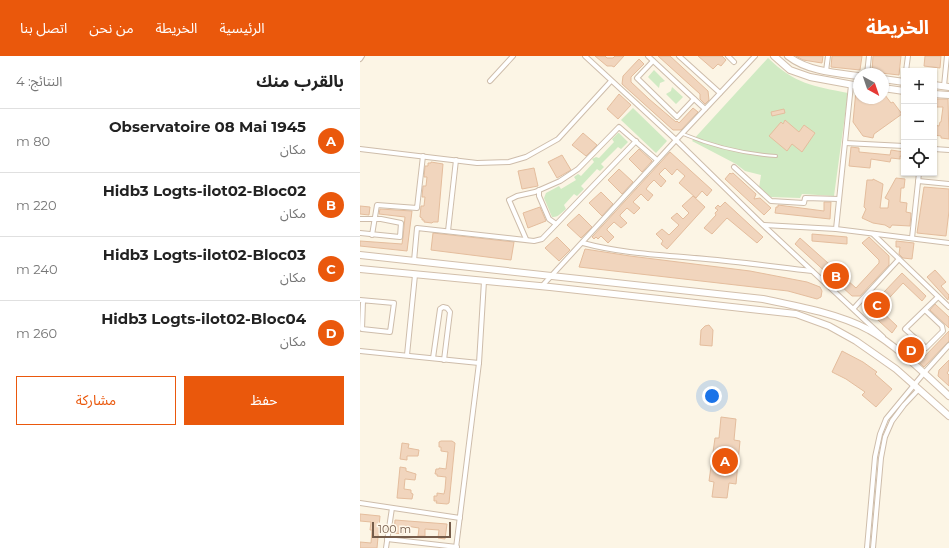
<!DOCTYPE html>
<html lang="ar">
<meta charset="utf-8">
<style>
:root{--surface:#fff;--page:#f2f2f2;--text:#222;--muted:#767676;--line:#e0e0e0;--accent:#ea580c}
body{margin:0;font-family:Montserrat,"Noto Sans Arabic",sans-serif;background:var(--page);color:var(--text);direction:rtl}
.controls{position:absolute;right:12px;top:12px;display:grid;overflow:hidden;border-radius:0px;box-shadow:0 1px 3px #0004}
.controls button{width:36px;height:36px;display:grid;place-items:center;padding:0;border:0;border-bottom:1px solid var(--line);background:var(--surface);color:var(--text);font:20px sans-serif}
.compass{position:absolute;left:493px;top:12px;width:36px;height:36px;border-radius:50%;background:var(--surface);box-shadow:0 1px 3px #0004;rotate:140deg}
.scale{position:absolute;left:12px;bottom:10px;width:79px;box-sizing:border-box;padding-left:4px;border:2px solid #755c4a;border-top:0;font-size:11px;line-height:14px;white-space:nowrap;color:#755c4a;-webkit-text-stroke:3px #fff8eb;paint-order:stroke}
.you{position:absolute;left:352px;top:340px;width:14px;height:14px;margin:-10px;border:3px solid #fff;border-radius:50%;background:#1a73e8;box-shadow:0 0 0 6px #1a73e833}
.badge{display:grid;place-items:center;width:26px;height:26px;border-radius:50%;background:var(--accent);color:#fff;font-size:13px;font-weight:700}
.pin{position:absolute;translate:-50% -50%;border:2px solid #fff;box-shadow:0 1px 4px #0006}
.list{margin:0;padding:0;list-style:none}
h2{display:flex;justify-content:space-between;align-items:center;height:52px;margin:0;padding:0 16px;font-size:17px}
h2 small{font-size:13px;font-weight:400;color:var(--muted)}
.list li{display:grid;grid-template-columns:26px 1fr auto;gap:12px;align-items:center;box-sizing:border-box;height:64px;padding:0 16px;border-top:1px solid var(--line)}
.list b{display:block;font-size:15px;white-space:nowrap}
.list p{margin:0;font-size:13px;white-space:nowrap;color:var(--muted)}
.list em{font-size:13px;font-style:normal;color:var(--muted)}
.actions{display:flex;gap:8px;padding:12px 16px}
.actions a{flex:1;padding:9px 0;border:1px solid var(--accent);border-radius:0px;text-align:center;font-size:14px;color:var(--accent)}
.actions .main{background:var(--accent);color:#fff}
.icon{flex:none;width:22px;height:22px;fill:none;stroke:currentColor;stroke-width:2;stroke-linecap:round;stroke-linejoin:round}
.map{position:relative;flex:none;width:589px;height:492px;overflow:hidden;direction:ltr}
header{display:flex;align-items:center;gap:24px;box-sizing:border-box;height:56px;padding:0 20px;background:var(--accent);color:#fff}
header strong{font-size:19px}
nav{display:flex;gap:22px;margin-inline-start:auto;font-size:14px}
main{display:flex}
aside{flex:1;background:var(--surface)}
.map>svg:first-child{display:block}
.green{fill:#d0eac3}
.building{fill:#f1d5bd;stroke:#e4bd9d}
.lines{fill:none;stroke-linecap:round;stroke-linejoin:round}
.lane-casing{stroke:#cebdab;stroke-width:4}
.street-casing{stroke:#cebdab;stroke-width:6}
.secondary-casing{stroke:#d2bfab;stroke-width:8}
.lane{stroke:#fff;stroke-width:2}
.street{stroke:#fff;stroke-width:4}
.secondary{stroke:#fff;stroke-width:6}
</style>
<header>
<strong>الخريطة</strong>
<nav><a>الرئيسية</a><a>الخريطة</a><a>من نحن</a><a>اتصل بنا</a></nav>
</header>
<main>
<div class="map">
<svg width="589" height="492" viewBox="0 0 589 492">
<rect width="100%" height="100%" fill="#fcf5e5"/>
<g class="green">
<path d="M408 2C435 28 453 30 488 37L474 140 442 138 440 142 411 141 399 132 401 119 385 115 376 108 332 85Z"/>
<polygon points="294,14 305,25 300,27 299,32 288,21"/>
<polygon points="312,31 323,41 316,48 306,38 311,35"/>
<polygon points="273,52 307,85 296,97 261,64"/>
<path d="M258 77H259L268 86 261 93 258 91 241 108 244 111 240 115 237 113 222 129 221 130 224 133 217 140 214 138 204 149 206 153C202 156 198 162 192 161L184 142 186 137 199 130 201 133 216 124 214 121 218 118 221 120 234 106 232 103 236 101 239 102 254 86 252 83Z"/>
</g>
<g class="building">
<polygon points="235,0 245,0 247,2 253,2 255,0 264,0 254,11 252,10 247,10"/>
<polygon points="298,0 310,0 348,35 349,44 345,48 340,43 340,38"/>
<polygon points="338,0 362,0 366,4 361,10 358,8 353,13"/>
<polygon points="436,0 463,0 462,7 443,4"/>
<polygon points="472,0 502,0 500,14 471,11"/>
<polygon points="513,0 541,0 539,19 512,16"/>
<polygon points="565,0 581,0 580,12 564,10"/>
<polygon points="279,3 284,8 271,21 271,26 289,43 316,66 317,65 319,67 333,52 338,56 321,74 313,74 262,28 263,20"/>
<polygon points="496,34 499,34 499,42 523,42 525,39 531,47 533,46 542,58 514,78 513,82 503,80 493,66"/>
<polygon points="259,38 271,49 258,63 247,53"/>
<polygon points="574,43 588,43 589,83 581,82 581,80 574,79 574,69 579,70 580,66 581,66 583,51 574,51"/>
<polygon points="424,53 425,57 412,60 411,56"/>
<polygon points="425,64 439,76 444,69 455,77 442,96 432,88 427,95 409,80 421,66 423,68"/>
<polygon points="223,77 237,89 226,100 212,89"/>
<polygon points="491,91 499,92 499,96 530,99 531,94 544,96 544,101 540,100 540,103 531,102 530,106 511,103 510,112 489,110"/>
<polygon points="279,93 292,105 282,116 269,103"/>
<polygon points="310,96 352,134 347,140 342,135 336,142 319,127 325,120 317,113 312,119 305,112 299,118 306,125 301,131 294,124 289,129 286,133 293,139 288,145 281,138 273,146 280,152 274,158 267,152 260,159 260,160 267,167 261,172 254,166 247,173 247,174 254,181 248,187 241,180 238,183 236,181 234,183 232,181"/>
<polygon points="202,99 211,114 197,122 188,106"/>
<polygon points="71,106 83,108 78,166 73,166 72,167 64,166 64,164 62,164 62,162 60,161 61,150 64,150 65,141 62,141 63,130 66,130 67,121 64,121 65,110 68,110 68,107 71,107"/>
<polygon points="174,112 178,130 162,133 158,115"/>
<polygon points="259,113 273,126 262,138 248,124"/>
<polygon points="370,117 371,118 373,117 396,138 394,143 400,142 411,152 404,159 365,123"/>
<polygon points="536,122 545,123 544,132 541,132 540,146 547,147 546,156 551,157 550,170 532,169 530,172 525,169 513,167 502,162 506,153 504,151 507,124 513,124 513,123 523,128 520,152 528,152 529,144 525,142"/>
<polygon points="564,131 589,133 589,155 586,180 557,177"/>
<polygon points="241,136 253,148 242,160 229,147"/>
<polygon points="333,140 345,151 307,193 301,188 303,185 296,178 302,173 309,179 319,169 311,162 317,157 323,163 329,157 322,150"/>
<polygon points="365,146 403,181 397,187 367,162 352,178 344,172 356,159 355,157 358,154 355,152 358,149 360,151"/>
<polygon points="464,146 471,146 470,163 415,157 416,151 418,151 418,149 464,155"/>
<polygon points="0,150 10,151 9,159 0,158"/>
<polygon points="180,151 186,165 168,172 163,157"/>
<polygon points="20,153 52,155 47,195 0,190 0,185 42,188 43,181 45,161 19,158"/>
<polygon points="219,158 232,171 221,182 207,169"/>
<polygon points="73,177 154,186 151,204 71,194"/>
<polygon points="452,178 487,181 487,188 452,185"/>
<polygon points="197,181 210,194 199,205 185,192"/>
<polygon points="509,181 529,200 529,209 500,240 492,240 435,188 440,182 496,232 519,207 519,204 502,187"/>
<polygon points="536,185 554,187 552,203 543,202 539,198 540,191 536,191"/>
<polygon points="225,193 270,200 390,215 447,226 460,231 462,235 461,241 457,243 428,235 219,211"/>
<polygon points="575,214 586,226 581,230 589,239 588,244 567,221"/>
<polygon points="542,217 566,240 562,245 543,227 519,253 537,270 532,277 507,254"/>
<polygon points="575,248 589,261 589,272 570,254"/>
<polygon points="349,269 353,274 352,290 340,289 341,274 345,270"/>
<polygon points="589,275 589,285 564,311 538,287 544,282 564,301"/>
<polygon points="482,295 503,306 517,316 515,318 532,333 516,351 502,339 505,336 486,323 472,316"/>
<polygon points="589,304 589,314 587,317 589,319 589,330 578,320 579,314"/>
<polygon points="361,361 376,363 374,384 380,385 376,428 369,427 367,442 352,441 354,426 349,425 355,382 359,382"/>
<polygon points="81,385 92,385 95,387 89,447 87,448 76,447 77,445 74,445 74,440 77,440 77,437 84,438 85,433 86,421 77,420 77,418 75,418 76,413 79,413 79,412 86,413 88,396 81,395 81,391 79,391 79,386"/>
<polygon points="42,387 49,388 48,392 59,394 58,400 47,400 47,404 40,403"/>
<polygon points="40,411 46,412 46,415 56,418 55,424 45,423 44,433 51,434 51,437 53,438 52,443 37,442"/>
<polygon points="0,458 20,460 17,492 0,492 0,486 11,487 12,474 10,474 11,466 0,465"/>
<polygon points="35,464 87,468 85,483 78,482 79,474 65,473 65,480 58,480 59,472 46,470 46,474 43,474 43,478 34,477"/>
</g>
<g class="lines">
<g class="lane-casing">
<path id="lane" d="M323 78C352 90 385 98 416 100"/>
</g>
<g class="street-casing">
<g id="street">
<polyline points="225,0 316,84 403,169 523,281"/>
<polyline points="288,0 345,53"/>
<polyline points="319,0 360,37"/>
<polyline points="368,0 374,6"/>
<polyline points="0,3 2,0"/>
<polyline points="293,5 277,22 317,61 334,43"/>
<polyline points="466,15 468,0"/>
<polyline points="546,15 548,0"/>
<polyline points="507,18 509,0"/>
<polyline points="130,25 153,0"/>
<polyline points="584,30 587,0"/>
<polyline points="485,87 544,90"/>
<polyline points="0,93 117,107 149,106 166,101 198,83 251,25"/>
<polyline points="574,93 589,94"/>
<polyline points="374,111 411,145 444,147 445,142 479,143"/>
<polyline points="558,125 589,128"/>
<polyline points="179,134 179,140 189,163 196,168"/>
<polyline points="0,163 21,163 41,167 40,181 0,177"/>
<polyline points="404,169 476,173 589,187"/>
<polyline points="476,173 491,29"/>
<polyline points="88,175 96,104"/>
<polyline points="513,178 589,251"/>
<polyline points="12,179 17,149 57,152 63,100"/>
<polyline points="552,182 559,117"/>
<polyline points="166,183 149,144 157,140 175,136 200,125 218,113 259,71 297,104"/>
<path d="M223 187C263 198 305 199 346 203 382 206 417 211 452 215"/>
<polyline points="54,205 57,172 174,185 182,183 276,85"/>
<polyline points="182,230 316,84 395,0"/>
<polyline points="0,244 34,247 30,276 2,273 3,245"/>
<polyline points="494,252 539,203"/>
<polyline points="565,254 582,270 583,275 566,292 545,273 578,241"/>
<polyline points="0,295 119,307"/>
<polyline points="47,299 55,219"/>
<polyline points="73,302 80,253 83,251 87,252 90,256 84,304"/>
<polyline points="0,447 100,462"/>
<polyline points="27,483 97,491"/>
<polyline points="26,492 32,452"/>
<polyline points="96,492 119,307 124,225"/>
<polyline points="507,492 515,401 520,378 526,363 564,317 589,289"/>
<polyline points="513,492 521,402 525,381 532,365 544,349 559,333"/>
</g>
</g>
<g class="secondary-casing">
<g id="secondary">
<polyline points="414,0 430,14 450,21 499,30"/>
<path d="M428 0C447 15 475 17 499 20"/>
<polyline points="523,23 544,26"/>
<polyline points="574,29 589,31"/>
<polyline points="523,32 544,35"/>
<polyline points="574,38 589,39"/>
<path d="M0 199 403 243C437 250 479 258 509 274 537 290 565 318 589 340"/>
<polyline points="0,213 190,231 436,258 469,270 496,285 536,313 589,360"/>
</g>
</g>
<use href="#lane" class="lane"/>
<use href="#street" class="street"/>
<use href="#secondary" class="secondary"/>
</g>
</svg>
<div class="controls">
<button>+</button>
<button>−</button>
<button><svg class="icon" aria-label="locate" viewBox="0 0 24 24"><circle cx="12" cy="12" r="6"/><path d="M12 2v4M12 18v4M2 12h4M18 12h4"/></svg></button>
</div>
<svg class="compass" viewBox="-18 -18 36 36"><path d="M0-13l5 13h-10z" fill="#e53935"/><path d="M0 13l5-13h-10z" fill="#767676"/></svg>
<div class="scale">100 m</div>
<div class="you"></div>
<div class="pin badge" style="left:365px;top:405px">A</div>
<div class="pin badge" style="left:476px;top:220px">B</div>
<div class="pin badge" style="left:517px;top:249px">C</div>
<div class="pin badge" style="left:551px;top:294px">D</div>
</div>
<aside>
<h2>بالقرب منك<small>النتائج: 4</small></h2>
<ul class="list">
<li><span class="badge">A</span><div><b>Observatoire 08 Mai 1945</b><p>مكان</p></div><em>80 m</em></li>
<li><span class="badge">B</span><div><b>Hidb3 Logts-ilot02-Bloc02</b><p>مكان</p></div><em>220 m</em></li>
<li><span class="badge">C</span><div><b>Hidb3 Logts-ilot02-Bloc03</b><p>مكان</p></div><em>240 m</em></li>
<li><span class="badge">D</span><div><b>Hidb3 Logts-ilot02-Bloc04</b><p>مكان</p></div><em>260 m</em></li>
</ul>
<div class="actions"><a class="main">حفظ</a><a>مشاركة</a></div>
</aside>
</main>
